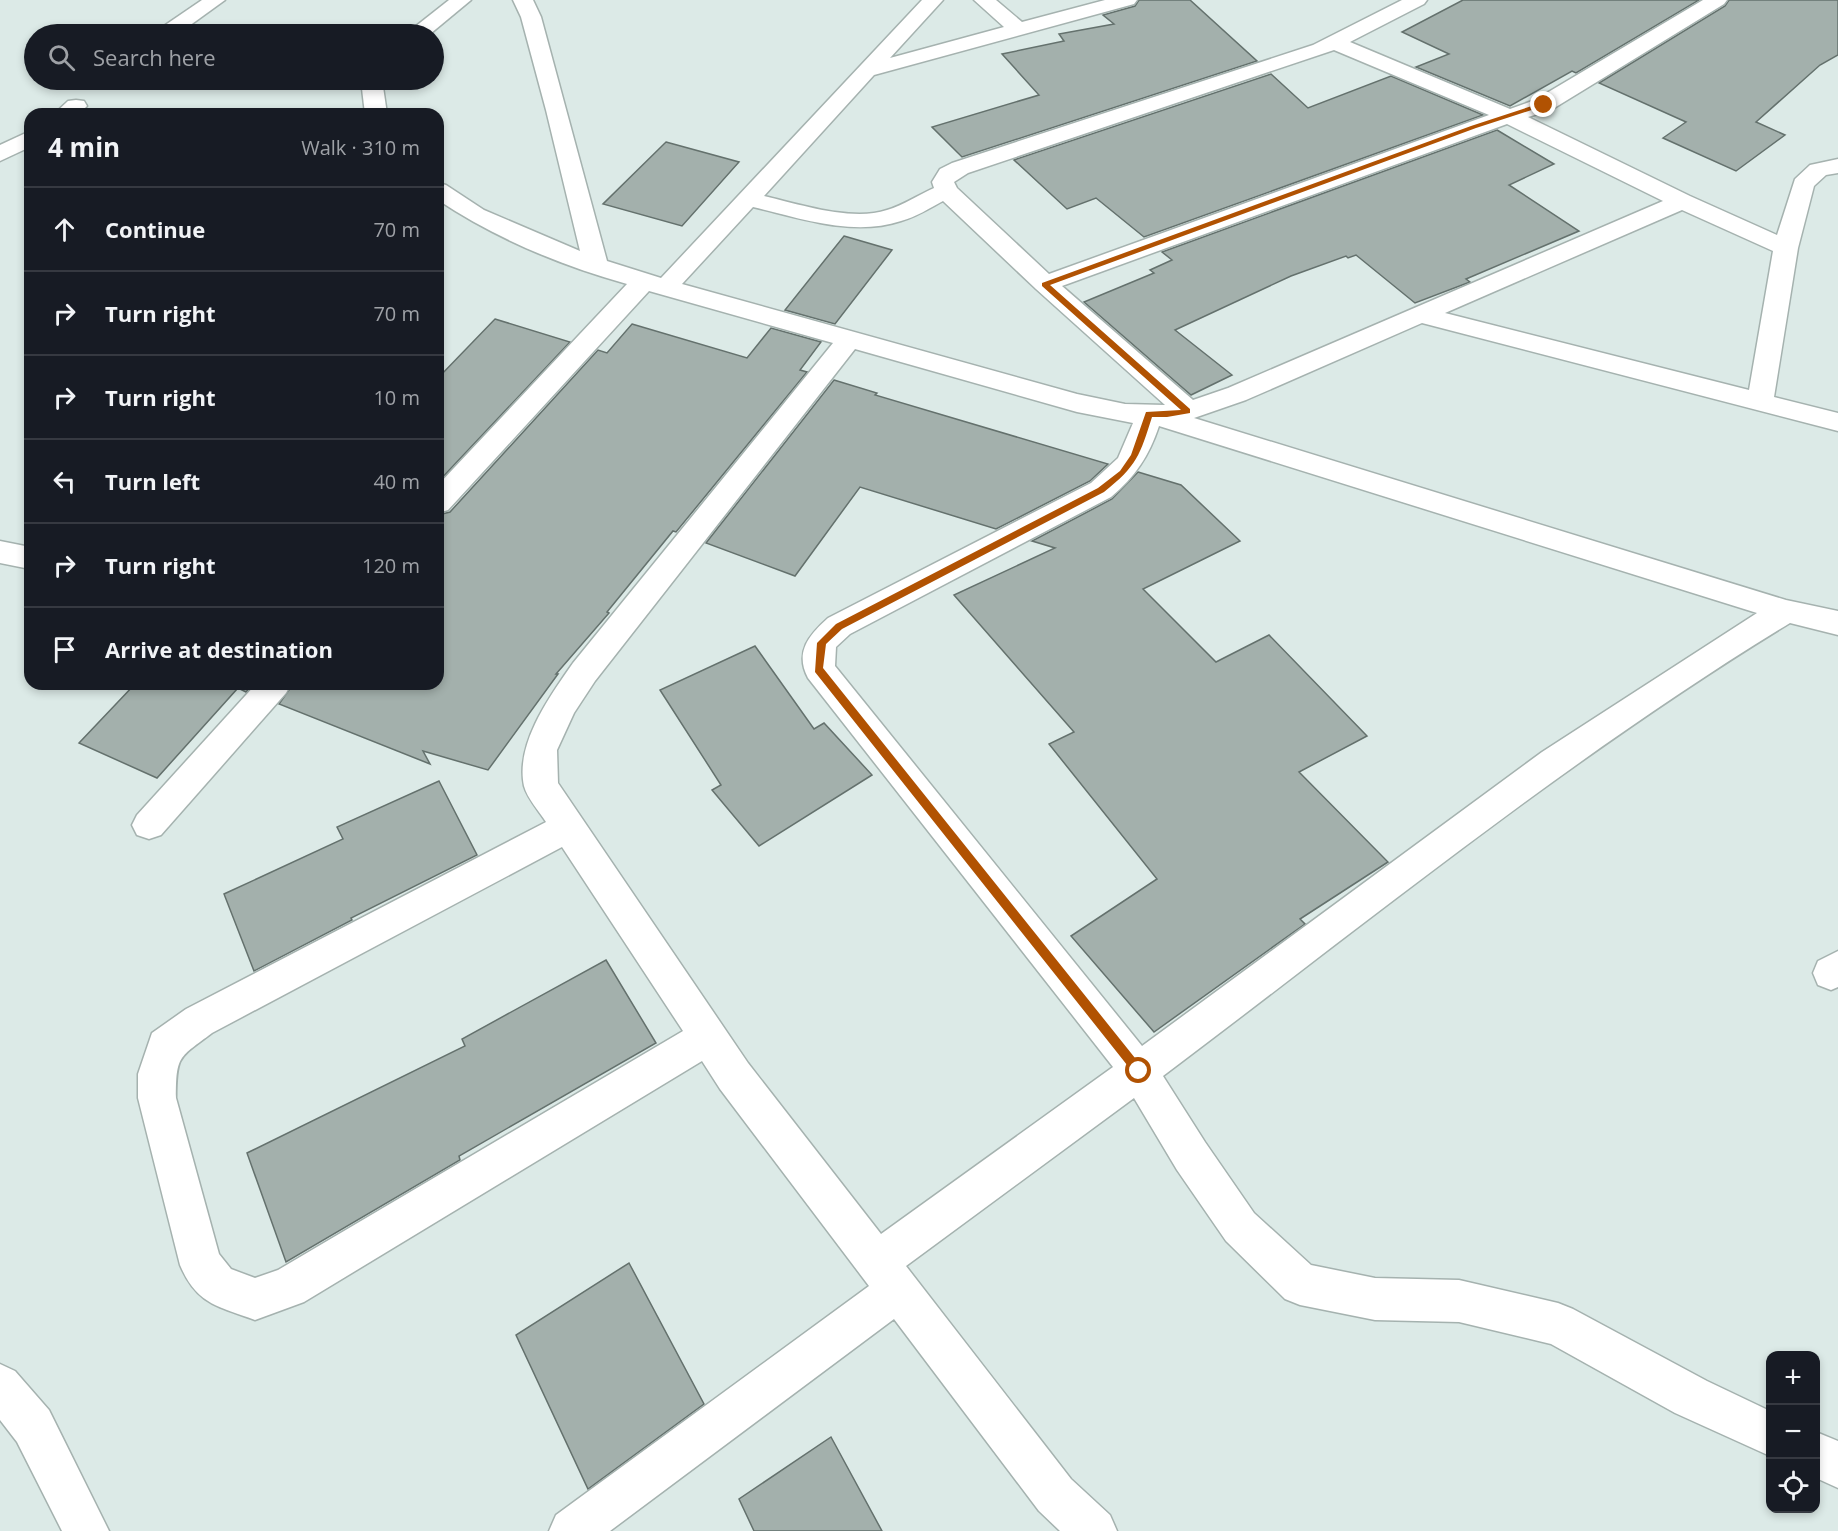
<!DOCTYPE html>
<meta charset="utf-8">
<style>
:root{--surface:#171b24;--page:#20242c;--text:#f1f3f6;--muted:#9ea1a6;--line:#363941}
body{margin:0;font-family:"Open Sans",sans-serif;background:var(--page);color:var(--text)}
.controls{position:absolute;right:18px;bottom:18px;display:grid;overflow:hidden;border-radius:12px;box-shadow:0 3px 9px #0003}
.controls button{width:54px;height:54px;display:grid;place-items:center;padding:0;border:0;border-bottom:2px solid var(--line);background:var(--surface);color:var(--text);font:30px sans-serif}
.stop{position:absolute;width:18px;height:18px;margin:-14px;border:4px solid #b15202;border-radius:50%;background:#fff}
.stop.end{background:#b15202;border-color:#fff;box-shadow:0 2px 6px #0008}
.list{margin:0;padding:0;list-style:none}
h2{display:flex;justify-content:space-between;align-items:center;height:78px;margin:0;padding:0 24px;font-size:26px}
h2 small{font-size:20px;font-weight:400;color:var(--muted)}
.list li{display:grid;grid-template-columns:39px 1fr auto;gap:18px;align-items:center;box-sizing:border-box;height:84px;padding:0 24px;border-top:2px solid var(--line)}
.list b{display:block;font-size:22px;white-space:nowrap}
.list em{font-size:20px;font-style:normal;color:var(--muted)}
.icon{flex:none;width:33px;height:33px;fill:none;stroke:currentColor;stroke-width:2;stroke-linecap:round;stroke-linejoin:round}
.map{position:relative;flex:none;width:1838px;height:1531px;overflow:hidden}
.search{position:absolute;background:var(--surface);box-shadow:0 3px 9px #0003;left:24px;top:24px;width:420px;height:66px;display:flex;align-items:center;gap:15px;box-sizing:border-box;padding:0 21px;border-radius:33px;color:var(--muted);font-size:22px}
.panel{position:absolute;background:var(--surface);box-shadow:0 3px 9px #0003;left:24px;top:108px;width:420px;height:582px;border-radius:18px}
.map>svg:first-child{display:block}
.building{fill:#a3b0ac;stroke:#64716d;stroke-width:1.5}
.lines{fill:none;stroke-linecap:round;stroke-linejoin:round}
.minor-casing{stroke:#a5b2af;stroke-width:3}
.minor{fill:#fff;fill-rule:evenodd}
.route{fill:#b15202}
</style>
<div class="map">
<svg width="1838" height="1531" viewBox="0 0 1838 1531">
<rect width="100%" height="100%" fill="#dceae7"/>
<g class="building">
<polygon points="1139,0 1190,0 1257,61 962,157 932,127 1039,95 1002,54 1064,41 1059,34 1114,24 1103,15 1135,6"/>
<polygon points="1463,0 1699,0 1576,73 1572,71 1510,106 1416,67 1449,54 1402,32"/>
<polygon points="1729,0 1838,0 1838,55 1820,65 1756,122 1785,135 1736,171 1663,138 1686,122 1599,83 1725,6"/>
<polygon points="1271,74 1308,108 1391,76 1483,115 1144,237 1096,198 1067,209 1014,160"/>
<polygon points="1497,130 1554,164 1509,185 1579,231 1466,279 1470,282 1415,303 1356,255 1348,258 1346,256 1291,276 1175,330 1232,375 1191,395 1084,302 1154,273 1150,270 1172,260 1162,252"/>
<polygon points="666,142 739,162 682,226 603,204"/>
<polygon points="844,236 892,250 835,324 785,310"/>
<polygon points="495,319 570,342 438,482 438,378"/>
<polygon points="632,324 747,358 771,328 821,342 800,370 807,372 676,532 673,531 607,612 609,613 556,674 558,674 488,770 423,751 430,764 279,704 293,684 438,684 438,515 450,512 598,350 607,353"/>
<polygon points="834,380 877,393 875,395 1108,464 1090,481 996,529 860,487 795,576 706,543"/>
<polygon points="1138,472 1181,485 1240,541 1143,589 1216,662 1269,635 1367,736 1299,772 1388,862 1300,919 1305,924 1154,1032 1071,936 1157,879 1049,744 1074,732 954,595 1055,548 1032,541 1112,499"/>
<polygon points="755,646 814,729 824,723 872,775 759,846 712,790 721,785 660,690"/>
<polygon points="135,684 253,684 246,692 238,688 157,778 79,743"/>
<polygon points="439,781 477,855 351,918 352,920 254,971 224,894 343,839 337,827"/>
<polygon points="606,960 656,1043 459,1156 460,1160 286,1262 247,1153 465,1046 462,1039"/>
<polygon points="629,1263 704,1404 588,1489 516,1335"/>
<polygon points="831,1437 882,1531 754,1531 739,1499"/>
</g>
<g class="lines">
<g class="minor-casing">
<g id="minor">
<polygon points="202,0 225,0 178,34 155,34 158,30"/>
<polygon points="449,0 471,0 430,34 408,34 411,30"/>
<path d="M513 0H533L541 17 607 261 661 278 922 0H943L890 58 1004 27 974 0H996L1022 22 1105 0H1137L1134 4 874 75 764 196C799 204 852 222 887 210 904 205 918 195 934 188L932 182 940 169 952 163 1313 45 1402 0H1427L1424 4 1350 42 1510 109 1535 100 1703 0H1727L1724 4 1551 110 1528 117 1690 196 1777 235 1795 179 1810 165 1838 159V173L1826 175 1814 186 1798 248 1774 397 1838 413V431L1422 323 1246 400 1194 418 1786 600 1838 611V635L1790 623C1570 757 1369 921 1163 1076L1205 1142 1254 1213 1311 1265 1375 1278 1459 1280 1558 1303 1573 1309 1707 1381 1770 1411V1456L1675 1413 1551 1344 1459 1322 1375 1320 1300 1305 1285 1299 1226 1241 1177 1170 1134 1098 906 1266 1071 1479 1110 1515 1117 1531H1060L1039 1511 894 1319 610 1531H549L556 1515 869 1286 720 1089 702 1061 304 1302 255 1320C218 1306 197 1305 180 1265L138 1098V1074L152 1033 186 1009 546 822C539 811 527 798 524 786 515 744 550 696 573 663L833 343 649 291 448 510 438 513V485L627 284C562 266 495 238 438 200V183L446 185 484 210 580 251 546 110 521 17ZM1334 50 1489 115 1049 274 957 188 954 182 968 173ZM1507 124 1663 201 1228 388 1193 400 1062 286ZM943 201 1036 289 1165 405 1125 404 1077 394 682 284 753 207C800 218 853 237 901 221 916 217 930 208 943 201ZM1682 210 1773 251 1749 390 1445 313ZM855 349 1077 412 1133 423 1118 458 1091 483 828 618C810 634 794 652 808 678L1113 1067 881 1234 748 1063 558 783 557 750 574 713 595 681ZM1159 426 1757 613 1542 752 1142 1046 835 666 836 647 850 634 1111 497C1135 477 1149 456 1159 426ZM562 847 683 1031 278 1270 255 1278 231 1269 219 1254 176 1098C176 1055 179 1058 212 1033Z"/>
<polygon points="361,80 382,80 387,114 365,114"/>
<polygon points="76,100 84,101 87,106 79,114 54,114 68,101"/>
<polygon points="30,131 30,147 0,161 0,145"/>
<polygon points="0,541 30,547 30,569 0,563"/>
<polygon points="256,684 291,684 286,693 161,835 149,839 137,835 132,825 137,815"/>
<polygon points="1838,951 1838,987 1831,990 1818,985 1813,973 1818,961"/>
<polygon points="0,1364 15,1371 49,1410 109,1531 62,1531 17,1442 0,1420"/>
<polygon points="1816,1432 1838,1441 1838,1488 1816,1478"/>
</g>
</g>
<use href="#minor" class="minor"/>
</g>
<path class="route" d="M1541 103 1547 105 1476 128 1050 285 1190 409V413L1167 417H1152C1140 455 1137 466 1104 492L842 629 826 644 823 668 1143 1068V1075H1135L815 672 817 643 836 624 1098 488 1120 471 1131 455 1146 412 1181 410 1042 286V283L1471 126Z"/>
</svg>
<div class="controls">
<button>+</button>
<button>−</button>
<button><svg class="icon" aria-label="locate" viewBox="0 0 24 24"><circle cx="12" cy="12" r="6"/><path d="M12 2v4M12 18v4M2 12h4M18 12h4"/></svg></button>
</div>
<div class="stop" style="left:1139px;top:1071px"></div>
<div class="stop end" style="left:1544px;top:105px"></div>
<div class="search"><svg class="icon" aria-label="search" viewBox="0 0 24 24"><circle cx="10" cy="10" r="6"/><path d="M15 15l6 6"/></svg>Search here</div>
<section class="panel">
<h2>4 min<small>Walk · 310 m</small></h2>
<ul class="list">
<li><svg class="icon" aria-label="ahead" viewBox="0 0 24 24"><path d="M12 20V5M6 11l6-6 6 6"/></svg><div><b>Continue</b></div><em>70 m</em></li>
<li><svg class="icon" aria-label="right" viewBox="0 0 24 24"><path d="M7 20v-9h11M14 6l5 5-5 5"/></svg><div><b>Turn right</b></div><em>70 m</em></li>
<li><svg class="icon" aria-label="right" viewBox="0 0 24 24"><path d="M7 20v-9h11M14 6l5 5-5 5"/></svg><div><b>Turn right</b></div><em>10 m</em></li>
<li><svg class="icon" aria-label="left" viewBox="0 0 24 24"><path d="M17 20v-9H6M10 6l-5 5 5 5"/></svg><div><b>Turn left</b></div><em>40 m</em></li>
<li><svg class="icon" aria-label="right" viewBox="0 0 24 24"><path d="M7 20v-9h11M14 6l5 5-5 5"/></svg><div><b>Turn right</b></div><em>120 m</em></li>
<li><svg class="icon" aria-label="arrive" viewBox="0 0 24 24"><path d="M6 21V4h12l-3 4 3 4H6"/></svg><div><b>Arrive at destination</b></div></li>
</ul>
</section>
</div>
